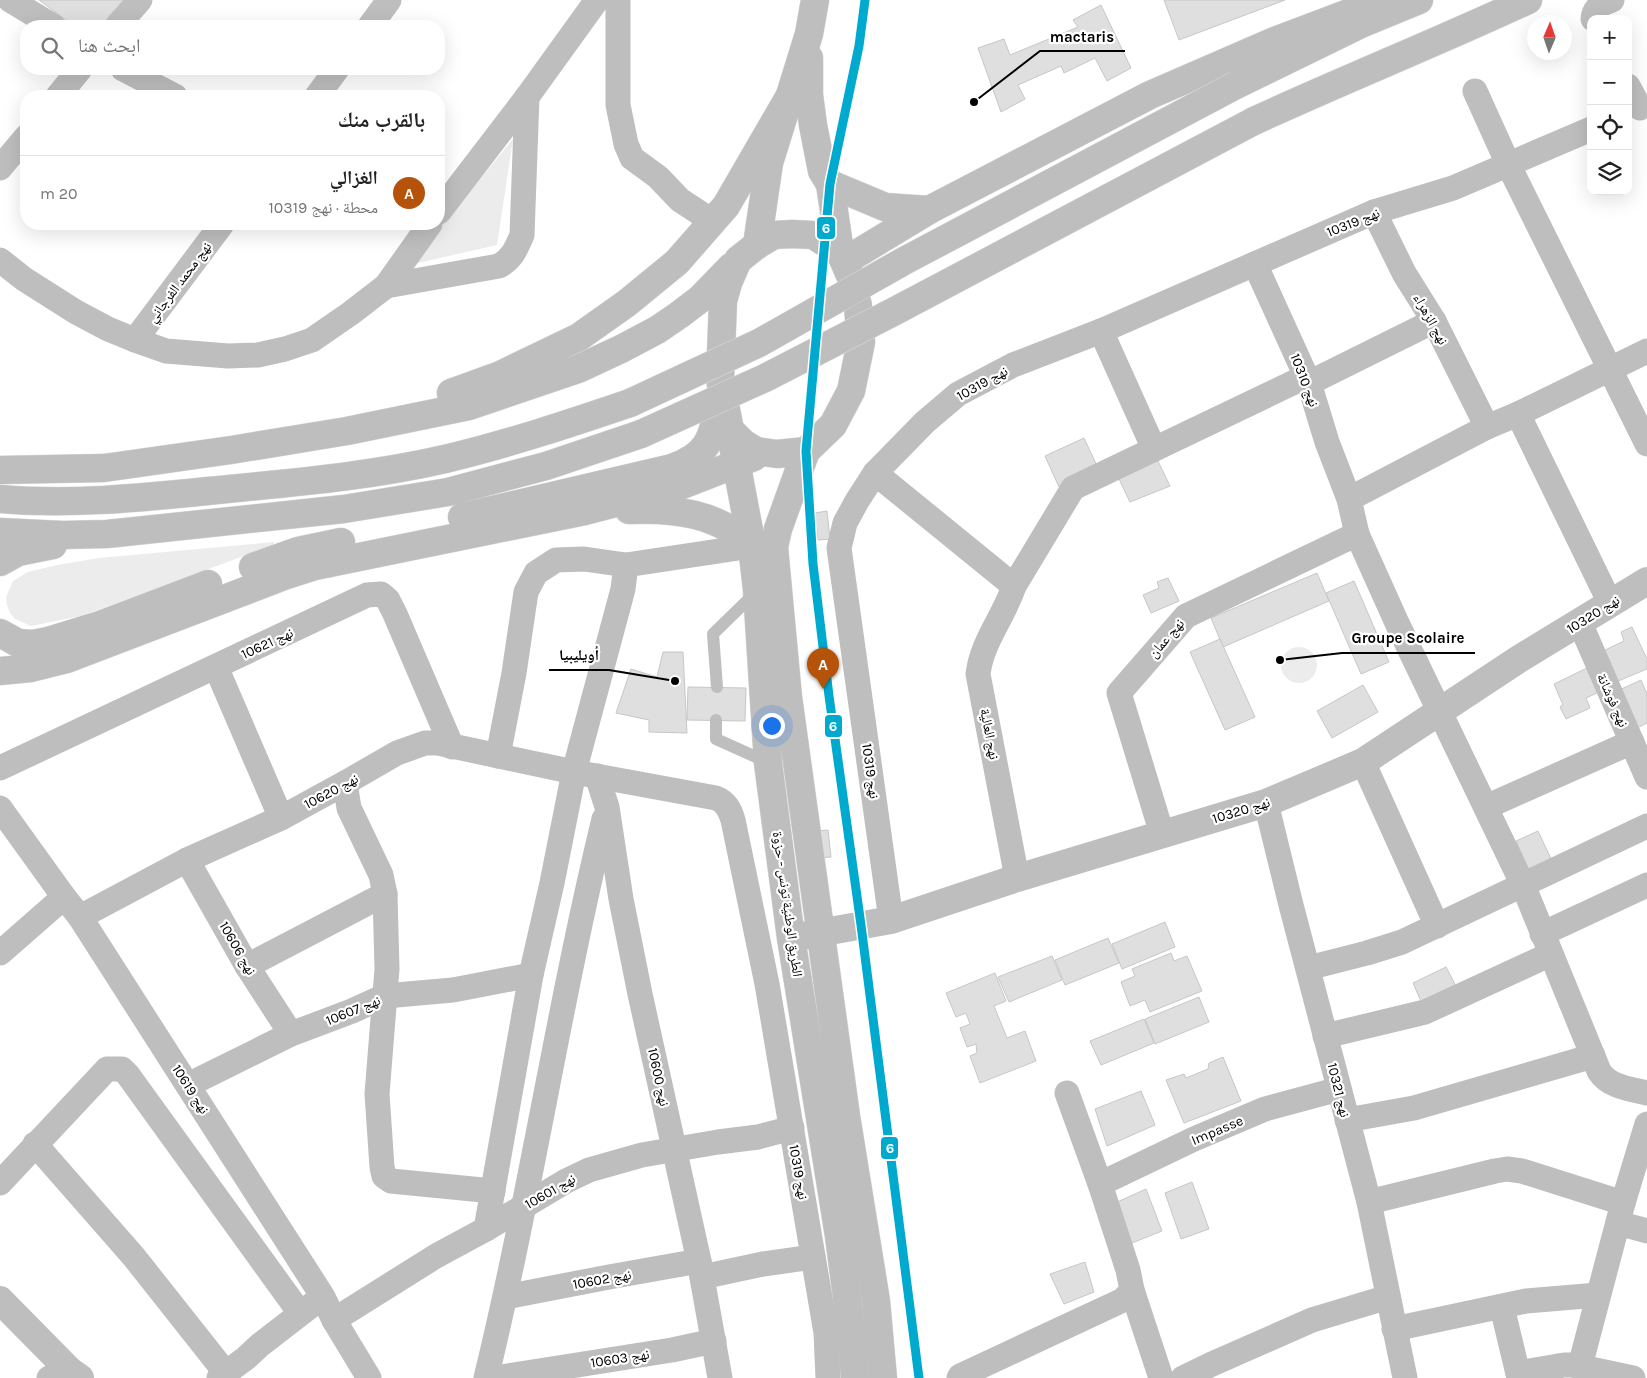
<!DOCTYPE html>
<html lang="ar">
<meta charset="utf-8">
<style>
:root{--surface:#fff;--page:#f6f6f6;--text:#222;--muted:#767676;--line:#e0e0e0;--accent:#b45309}
body{margin:0;font-family:Karla,"Noto Naskh Arabic",sans-serif;background:var(--page);color:var(--text);direction:rtl}
.controls{position:absolute;right:15px;top:15px;display:grid;overflow:hidden;border-radius:10px;box-shadow:0 5px 20px #0002}
.controls button{width:45px;height:45px;display:grid;place-items:center;padding:0;border:0;border-bottom:1px solid var(--line);background:var(--surface);color:var(--text);font:25px sans-serif}
.compass{position:absolute;left:1527px;top:15px;width:45px;height:45px;border-radius:50%;background:var(--surface);box-shadow:0 5px 20px #0002;rotate:2deg}
.you{position:absolute;left:771px;top:725px;width:18px;height:18px;margin:-12px;border:4px solid #fff;border-radius:50%;background:#1a73e8;box-shadow:0 0 0 8px #1a73e833}
.badge{display:grid;place-items:center;width:32px;height:32px;border-radius:50%;background:var(--accent);color:#fff;font-size:16px;font-weight:700}
.pin{position:absolute;translate:-50% -41px;filter:drop-shadow(0 1px 2px #0008)}
.pin::after{content:'';position:absolute;top:26px;width:18px;height:15px;background:inherit;clip-path:polygon(0 0,100% 0,50% 100%)}
.list{margin:0;padding:0;list-style:none}
h2{display:flex;justify-content:space-between;align-items:center;height:65px;margin:0;padding:0 20px;font-size:21px}
h2 small{font-size:16px;font-weight:400;color:var(--muted)}
.list li{display:grid;grid-template-columns:32px 1fr auto;gap:15px;align-items:center;box-sizing:border-box;height:75px;padding:0 20px;border-top:1px solid var(--line)}
.list b{display:block;font-size:19px;white-space:nowrap}
.list p{margin:0;font-size:16px;white-space:nowrap;color:var(--muted)}
.list em{font-size:16px;font-style:normal;color:var(--muted)}
.icon{flex:none;width:28px;height:28px;fill:none;stroke:currentColor;stroke-width:2;stroke-linecap:round;stroke-linejoin:round}
.map{position:relative;flex:none;width:1647px;height:1378px;overflow:hidden;direction:ltr}
.search{position:absolute;background:var(--surface);box-shadow:0 5px 20px #0002;left:20px;top:20px;width:425px;height:55px;display:flex;align-items:center;gap:12px;box-sizing:border-box;padding:0 18px;border-radius:20px;color:var(--muted);font-size:19px}
.panel{position:absolute;background:var(--surface);box-shadow:0 5px 20px #0002;left:20px;top:90px;width:425px;height:140px;border-radius:20px;direction:rtl}
.map>svg:first-child{display:block}
.green{fill:#ececec}
.building{fill:#dfdfdf;stroke:#c7c7c7}
.lines{fill:none;stroke-linecap:round;stroke-linejoin:round}
.primary-casing{stroke:#dbdbdb;stroke-width:29}
.trunk-casing{stroke:#dbdbdb;stroke-width:29}
.service{stroke:#bebebe;stroke-width:12}
.minor{stroke:#bebebe;stroke-width:25}
.tertiary{stroke:#bebebe;stroke-width:28}
.primary{stroke:#bebebe;stroke-width:28}
.trunk{stroke:#bebebe;stroke-width:28}
.trunk-bridge-casing{stroke:#dbdbdb;stroke-width:29;stroke-linecap:butt}
.trunk-bridge{stroke:#bebebe;stroke-width:28}
.rail-1-casing{stroke:#fff;stroke-width:12}
.rail-1{stroke:#00a9ce;stroke-width:9}
.labels{text-anchor:middle;stroke-width:4.5;stroke-linejoin:round;paint-order:stroke}
.street-label{font-size:14px;fill:#000;stroke:#fff}
.leader{fill:none;stroke:#000;stroke-width:2}
.callout-dot{fill:#000;stroke:#fff;stroke-width:2}
.callout-label{font-size:15px;text-anchor:middle;font-weight:bold;fill:#000;stroke:#fff;stroke-width:4.5;stroke-linejoin:round;paint-order:stroke}
.line-badge{stroke:#fff;stroke-width:2}
.badge-label{font-size:14px;text-anchor:middle;font-weight:bold;fill:#fff}
</style>
<div class="map">
<svg width="1647" height="1378" viewBox="0 0 1647 1378">
<rect width="100%" height="100%" fill="#fff"/>
<g class="green">
<polygon points="513,139 497,245 409,265"/>
<polygon points="274,542 274,545 81,616 31,626 15,619 10,613 7,605 6,597 13,581 28,572 57,565 99,558"/>
<circle cx="1299" cy="665" r="18"/>
</g>
<g class="building">
<polygon points="39,0 135,0 111,26 74,26"/>
<polygon points="1164,0 1285,0 1179,40"/>
<polygon points="1101,5 1131,68 1107,81 1095,58 1064,73 1061,66 1018,85 1025,99 1001,112 978,48 1004,39 1010,55 1078,27 1073,20"/>
<polygon points="1084,438 1098,468 1059,487 1045,456"/>
<polygon points="1157,459 1170,486 1130,502 1119,479"/>
<polygon points="827,511 830,539 818,540 815,513"/>
<polygon points="1317,573 1329,601 1223,647 1211,618"/>
<polygon points="1168,578 1179,601 1151,613 1143,595 1159,588 1157,582"/>
<polygon points="1354,581 1389,662 1361,674 1326,593"/>
<polygon points="1632,627 1647,659 1647,669 1611,684 1597,654 1624,641 1621,632"/>
<polygon points="1220,639 1255,717 1225,730 1190,652"/>
<polygon points="663,652 683,652 687,733 649,732 649,720 616,713 631,669 657,677"/>
<polygon points="1587,668 1599,692 1586,698 1590,708 1566,719 1560,707 1563,705 1554,684"/>
<polygon points="1641,680 1647,694 1647,723 1631,731 1615,692"/>
<polygon points="1363,685 1378,712 1332,738 1317,711"/>
<polygon points="688,687 746,688 745,721 687,720"/>
<polygon points="828,830 831,857 818,858 815,831"/>
<polygon points="1538,831 1552,861 1521,875 1525,861 1516,841"/>
<polygon points="1165,922 1175,947 1122,969 1112,944"/>
<polygon points="1108,938 1119,963 1065,985 1055,960"/>
<polygon points="1171,953 1174,961 1187,956 1202,991 1150,1012 1145,1000 1130,1006 1121,982 1135,976 1132,969"/>
<polygon points="1052,956 1062,980 1009,1002 998,977"/>
<polygon points="1446,967 1458,990 1423,1006 1413,983"/>
<polygon points="995,973 1006,1001 994,1006 1007,1038 1025,1031 1036,1061 980,1083 970,1056 977,1053 976,1044 967,1047 960,1028 970,1024 966,1013 956,1017 946,993"/>
<polygon points="1199,997 1209,1022 1155,1044 1145,1019"/>
<polygon points="1144,1019 1154,1043 1101,1065 1090,1041"/>
<polygon points="1223,1057 1241,1101 1184,1123 1166,1080 1184,1074 1186,1078 1208,1069 1209,1063"/>
<polygon points="1141,1091 1155,1125 1107,1146 1095,1109"/>
<polygon points="1192,1182 1209,1229 1181,1239 1165,1193"/>
<polygon points="1146,1189 1162,1231 1132,1243 1115,1203"/>
<polygon points="1085,1262 1094,1292 1064,1304 1050,1274"/>
</g>
<g class="lines">
<g class="primary-casing">
<g id="primary">
<polyline points="809,58 809,95 813,125 822,171 830,184 840,252"/>
<polyline points="757,245 769,163 809,34 815,0"/>
</g>
</g>
<g class="trunk-casing">
<g id="trunk">
<polyline points="1236,85 1363,23 1419,0"/>
<path d="M1254 121C1345 79 1438 42 1528 0"/>
<polyline points="830,184 885,207 929,210"/>
<polyline points="845,261 929,210 1150,95 1272,42 1383,0"/>
<polyline points="451,393 498,376 579,337 627,303 677,262 726,206 788,99"/>
<polyline points="730,430 752,546 757,590 768,763 791,938 839,1236 851,1328 855,1378"/>
<polyline points="806,451 777,454 756,451 743,443 730,430 720,379 723,301 728,283 738,260 757,245 774,235 792,234 813,235 840,252 852,280 858,306 861,342 851,391 833,425 806,451 778,529 774,547 788,697 846,1116 876,1301 883,1378"/>
<polyline points="0,470 104,468 231,450 347,431 469,406 578,369 621,349 657,330 679,315 700,299 731,267"/>
<path d="M0 499C69 505 139 498 208 491 287 483 367 477 445 459 508 444 568 424 630 403"/>
<path d="M629 510C674 508 718 513 752 546"/>
<path d="M462 517 672 468C711 454 712 437 720 399"/>
<polyline points="0,532 63,535 107,534 344,509 448,492 546,466 641,434"/>
<polyline points="0,562 18,552 53,545"/>
<polyline points="253,567 298,551 341,542"/>
<polyline points="0,633 18,643 33,644 48,641 97,626 208,584"/>
<polyline points="0,671 31,668 67,659 284,576 315,566 585,511 677,487 754,457"/>
</g>
</g>
<g class="service">
<polyline points="717,687 713,634 756,592"/>
<polyline points="716,720 716,739 767,762"/>
</g>
<g class="minor">
<polyline points="10,0 53,26"/>
<polyline points="618,0 618,105 626,144 632,158 658,177 680,200 712,221"/>
<path d="M1593 19C1594 7 1602 4 1612 0"/>
<polyline points="117,26 140,0"/>
<polyline points="370,26 389,0"/>
<polyline points="123,69 175,96"/>
<polyline points="1628,86 1640,108"/>
<polyline points="1475,91 1508,164 1647,444"/>
<polyline points="58,96 80,69"/>
<polyline points="317,96 337,69"/>
<polyline points="0,168 26,137"/>
<polyline points="439,212 527,97 597,0"/>
<polyline points="1374,212 1404,273 1434,321 1487,427"/>
<polyline points="0,260 24,279 76,312 108,329 135,340 166,351 228,356 258,355 285,349 312,340 351,313 386,286 430,224"/>
<polyline points="1255,264 1309,383 1327,442 1349,499"/>
<path d="M386 286 499 266C512 259 516 249 522 235L527 97"/>
<polyline points="1101,331 1154,449"/>
<polyline points="135,340 222,224"/>
<path d="M1647 351 1518 414 1487 427 1349 499 1357 534 1397 623 1523 885 1599 1071C1609 1087 1630 1089 1647 1093"/>
<polyline points="1309,383 1434,321"/>
<polyline points="1518,414 1610,603"/>
<path d="M875 473 1014 586C1004 617 982 641 978 674L1017 878"/>
<polyline points="1014,586 1073,488 1305,377"/>
<polyline points="1580,623 1647,777"/>
<polyline points="216,667 281,818"/>
<polyline points="498,756 514,673 526,592 536,573 556,560 584,559 626,565"/>
<polyline points="1363,762 1437,926"/>
<polyline points="0,768 367,595 381,594 388,600 395,614 452,747"/>
<polyline points="597,776 607,807 621,899 640,994 699,1261 720,1378"/>
<polyline points="345,783 349,808 381,875 385,894 387,969 377,1094 382,1167 384,1176 391,1181 493,1191"/>
<polyline points="1266,803 1291,905 1369,1202 1405,1378"/>
<polyline points="1486,807 1632,742"/>
<polyline points="0,808 64,897 80,917 323,1297 334,1320 369,1378"/>
<polyline points="1162,834 1119,693 1186,616 1357,534"/>
<polyline points="187,860 247,966 291,1034"/>
<path d="M80 917 187 860 281 818 345 783 397 753 425 743H438L574 772 716 798C726 802 730 810 733 820L767 984 826 1333 828 1378"/>
<polyline points="891,920 839,548 845,523 857,501 875,473 925,422 958,394 1013,365 1101,331 1374,212 1453,188 1591,129"/>
<polyline points="1542,934 1647,885"/>
<polyline points="0,953 64,897"/>
<polyline points="247,966 385,894"/>
<polyline points="1308,968 1367,953 1402,942 1647,826"/>
<polyline points="1325,1036 1425,1012 1551,954"/>
<polyline points="188,1085 291,1034 352,1011 385,996 453,990 531,975"/>
<polyline points="1347,1120 1414,1108 1593,1056"/>
<polyline points="35,1144 134,1257 225,1372"/>
<polyline points="0,1183 107,1069 122,1069 128,1075 300,1313"/>
<polyline points="1100,1184 1194,1139 1265,1109 1339,1089"/>
<polyline points="1369,1202 1495,1171 1507,1169 1522,1171 1623,1203"/>
<polyline points="1618,1223 1647,1231"/>
<polyline points="486,1229 531,975 552,883 574,772 623,589 626,565 752,546"/>
<polyline points="702,1277 763,1264 813,1257"/>
<polyline points="1132,1290 1161,1378"/>
<polyline points="505,1297 609,1277 699,1261"/>
<polyline points="1502,1307 1519,1378"/>
<polyline points="334,1320 436,1256 486,1229 566,1181 589,1170 642,1155 718,1142 758,1137 792,1128"/>
<polyline points="1394,1329 1526,1301 1598,1295"/>
<polyline points="1580,1366 1623,1203 1647,1124"/>
<polyline points="1518,1373 1564,1365 1572,1365 1633,1378"/>
<polyline points="49,1378 70,1371"/>
<polyline points="219,1378 246,1358 260,1345 313,1304"/>
<path d="M486 1378C531 1193 559 1004 604 819"/>
<polyline points="495,1378 672,1350 714,1341"/>
<polyline points="959,1378 960,1376 1123,1300 1132,1290 1128,1270 1100,1184 1067,1093"/>
<polyline points="1183,1378 1212,1364 1312,1320 1388,1297"/>
</g>
<g class="tertiary">
<polyline points="791,938 891,920 1017,878 1266,803 1363,762 1519,659 1647,581"/>
<polyline points="0,1300 70,1371 80,1378"/>
</g>
<use href="#primary" class="primary"/>
<use href="#trunk" class="trunk"/>
<g class="trunk-bridge-casing">
<g id="trunk-bridge">
<polyline points="630,403 759,343 904,261 1236,85"/>
<polyline points="641,434 765,378 895,311 1254,121"/>
</g>
</g>
<use href="#trunk-bridge" class="trunk-bridge"/>
<g class="rail-1-casing">
<polyline id="rail-1" points="865,0 859,46 830,184 806,451 813,564 829,696 861,925 919,1378"/>
</g>
<use href="#rail-1" class="rail-1"/>
</g>
<g class="labels">
<g class="street-label">
<text transform="translate(1353 222) rotate(-22)" y="5">نهج 10319</text>
<text transform="translate(179 282) rotate(-53)" y="5">نهج محمد الفرجاني</text>
<text transform="translate(1431 319) rotate(61)" y="5">نهج الزهراء</text>
<text transform="translate(1305 380) rotate(69)" y="5">نهج 10310</text>
<text transform="translate(982 383) rotate(-29)" y="5">نهج 10319</text>
<text transform="translate(1593 614) rotate(-32)" y="5">نهج 10320</text>
<text transform="translate(1166 638) rotate(-49)" y="5">نهج عمان</text>
<text transform="translate(267 643) rotate(-25)" y="5">نهج 10621</text>
<text transform="translate(1613 700) rotate(66)" y="5">نهج فوشانة</text>
<text transform="translate(990 734) rotate(79)" y="5">نهج العالية</text>
<text transform="translate(871 771) rotate(82)" y="5">نهج 10319</text>
<text transform="translate(331 791) rotate(-28)" y="5">نهج 10620</text>
<text transform="translate(1241 810) rotate(-17)" y="5">نهج 10320</text>
<text transform="translate(788 904) rotate(82)" y="5">الطريق الوطنية تونس - حزوة</text>
<text transform="translate(238 948) rotate(60)" y="5">نهج 10606</text>
<text transform="translate(353 1010) rotate(-22)" y="5">نهج 10607</text>
<text transform="translate(659 1077) rotate(78)" y="5">نهج 10600</text>
<text transform="translate(191 1089) rotate(57)" y="5">نهج 10619</text>
<text transform="translate(1339 1090) rotate(76)" y="5">نهج 10321</text>
<text transform="translate(1217 1130) rotate(-23)" y="5">Impasse</text>
<text transform="translate(799 1172) rotate(80)" y="5">نهج 10319</text>
<text transform="translate(550 1191) rotate(-30)" y="5">نهج 10601</text>
<text transform="translate(602 1279) rotate(-10)" y="5">نهج 10602</text>
<text transform="translate(620 1358) rotate(-9)" y="5">نهج 10603</text>
</g>
</g>
<path class="leader" d="M974 102L1040 51H1125M1280 660L1342 653H1475M675 681L609 670H549"/>
<g class="callout-dot">
<circle cx="974" cy="102" r="5"/>
<circle cx="1280" cy="660" r="5"/>
<circle cx="675" cy="681" r="5"/>
</g>
<g class="callout-label">
<text x="1082" y="42">mactaris</text>
<text x="1408" y="643">Groupe Scolaire</text>
<text x="579" y="660">أويليبيا</text>
</g>
<g class="line-badge">
<rect x="816" y="216" width="20" height="24" rx="5" fill="#00a9ce"/>
<rect x="824" y="714" width="19" height="24" rx="5" fill="#00a9ce"/>
<rect x="880" y="1136" width="19" height="24" rx="5" fill="#00a9ce"/>
</g>
<g class="badge-label">
<text x="826" y="233">6</text>
<text x="833" y="731">6</text>
<text x="890" y="1153">6</text>
</g>
</svg>
<div class="controls">
<button>+</button>
<button>−</button>
<button><svg class="icon" aria-label="locate" viewBox="0 0 24 24"><circle cx="12" cy="12" r="6"/><path d="M12 2v4M12 18v4M2 12h4M18 12h4"/></svg></button>
<button><svg class="icon" aria-label="layers" viewBox="0 0 24 24"><path d="M12 4l9 5-9 5-9-5zM3 14l9 5 9-5"/></svg></button>
</div>
<svg class="compass" viewBox="-18 -18 36 36"><path d="M0-13l5 13h-10z" fill="#e53935"/><path d="M0 13l5-13h-10z" fill="#767676"/></svg>
<div class="you"></div>
<div class="pin badge" style="left:823px;top:689px">A</div>
<div class="search"><svg class="icon" aria-label="search" viewBox="0 0 24 24"><circle cx="10" cy="10" r="6"/><path d="M15 15l6 6"/></svg>ابحث هنا</div>
<section class="panel">
<h2>بالقرب منك<small></small></h2>
<ul class="list">
<li><span class="badge">A</span><div><b>الغزالي</b><p>محطة · نهج 10319</p></div><em>20 m</em></li>
</ul>
</section>
</div>
